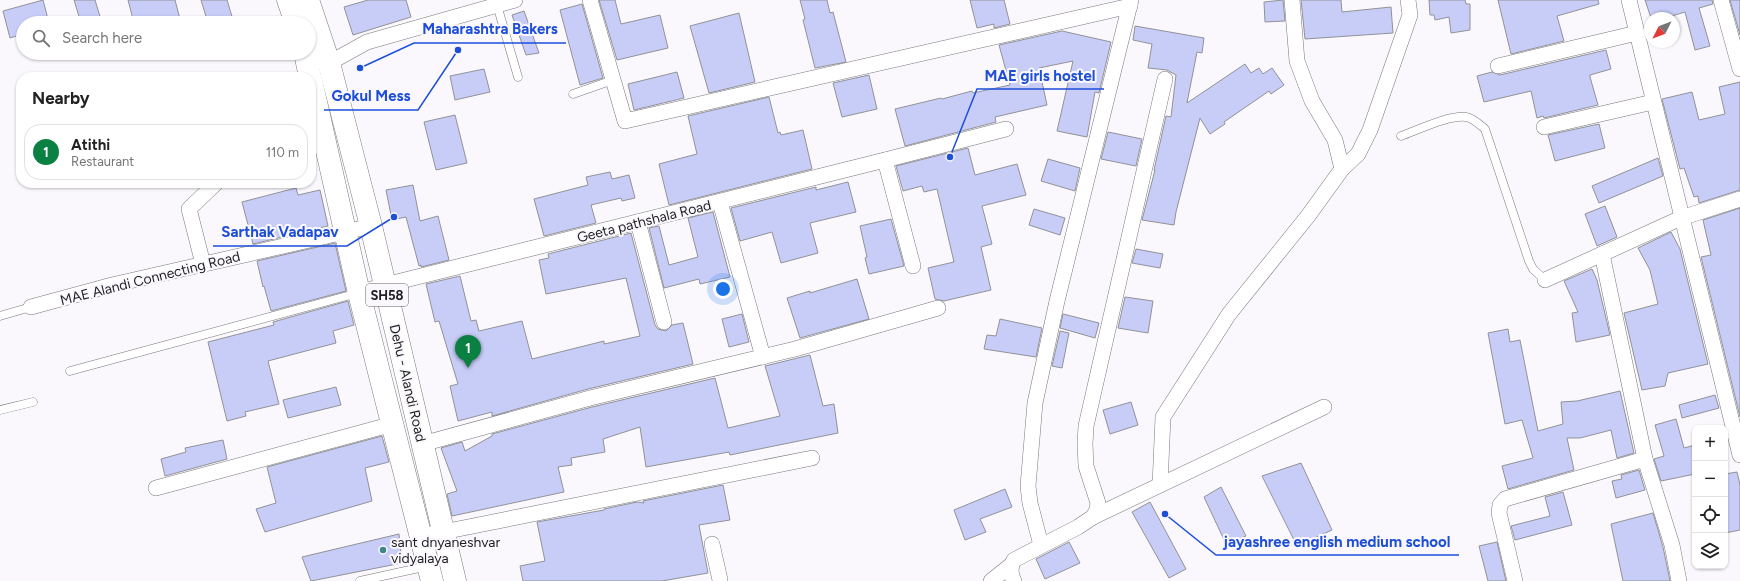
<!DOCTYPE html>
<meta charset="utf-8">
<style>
:root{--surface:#fff;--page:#f2f2f2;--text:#222;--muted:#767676;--line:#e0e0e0;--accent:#0b8043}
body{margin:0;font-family:Figtree,sans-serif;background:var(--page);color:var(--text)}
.controls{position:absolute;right:12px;bottom:12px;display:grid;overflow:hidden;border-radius:8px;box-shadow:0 1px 3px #0004}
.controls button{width:36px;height:36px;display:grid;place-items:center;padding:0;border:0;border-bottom:1px solid var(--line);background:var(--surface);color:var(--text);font:20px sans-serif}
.compass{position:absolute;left:1644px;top:12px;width:36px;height:36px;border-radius:50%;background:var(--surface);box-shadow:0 1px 3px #0004;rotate:228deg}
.you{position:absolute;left:723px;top:289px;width:14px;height:14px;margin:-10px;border:3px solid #fff;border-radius:50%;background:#1a73e8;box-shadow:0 0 0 6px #1a73e833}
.badge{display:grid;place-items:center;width:26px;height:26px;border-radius:50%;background:var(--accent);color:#fff;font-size:13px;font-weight:700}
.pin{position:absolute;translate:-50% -33px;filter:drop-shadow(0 1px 2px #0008)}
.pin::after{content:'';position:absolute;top:21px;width:14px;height:12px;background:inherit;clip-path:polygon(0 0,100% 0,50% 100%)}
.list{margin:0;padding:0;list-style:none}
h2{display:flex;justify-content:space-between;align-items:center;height:52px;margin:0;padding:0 16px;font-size:17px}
h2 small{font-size:13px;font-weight:400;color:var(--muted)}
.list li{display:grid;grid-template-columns:26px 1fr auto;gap:12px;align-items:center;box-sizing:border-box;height:56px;margin:0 8px 8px;padding:0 8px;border:1px solid var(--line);border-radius:16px}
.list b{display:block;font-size:15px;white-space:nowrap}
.list p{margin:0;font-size:13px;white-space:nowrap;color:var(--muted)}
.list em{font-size:13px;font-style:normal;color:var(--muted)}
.icon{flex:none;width:22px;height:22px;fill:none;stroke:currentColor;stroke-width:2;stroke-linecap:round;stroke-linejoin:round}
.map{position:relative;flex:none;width:1740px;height:581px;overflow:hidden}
.search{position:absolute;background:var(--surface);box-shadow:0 1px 3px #0004;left:16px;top:16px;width:300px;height:44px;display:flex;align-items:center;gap:10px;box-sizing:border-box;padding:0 14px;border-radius:22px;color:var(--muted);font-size:15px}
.panel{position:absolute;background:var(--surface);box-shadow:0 1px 3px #0004;left:16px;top:72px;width:300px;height:116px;border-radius:16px}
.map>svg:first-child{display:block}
.building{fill:#c8cdf8;stroke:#919297}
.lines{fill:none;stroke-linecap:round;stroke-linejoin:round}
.lane-casing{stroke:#79787c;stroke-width:9}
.street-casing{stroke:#79787c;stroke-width:16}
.primary-casing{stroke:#79787c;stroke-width:23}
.lane{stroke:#fff;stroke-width:8}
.street{stroke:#fff;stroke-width:15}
.primary{stroke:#fff;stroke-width:22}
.poi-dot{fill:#3e868a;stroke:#faf8fd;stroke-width:1.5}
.labels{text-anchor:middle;stroke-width:4;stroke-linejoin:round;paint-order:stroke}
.shield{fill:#faf8fd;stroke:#605f62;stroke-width:1}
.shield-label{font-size:13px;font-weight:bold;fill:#1e1d1f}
.street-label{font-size:14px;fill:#1e1d1f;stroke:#faf8fd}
.poi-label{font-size:14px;fill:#1e1d1f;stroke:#faf8fd;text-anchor:start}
.leader{fill:none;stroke:#1d4ed8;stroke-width:1.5}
.callout-dot{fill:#1d4ed8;stroke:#faf8fd;stroke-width:1.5}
.callout-label{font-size:15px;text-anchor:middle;font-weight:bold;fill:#1d4ed8;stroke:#faf8fd;stroke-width:4;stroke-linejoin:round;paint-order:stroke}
</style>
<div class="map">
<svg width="1740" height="581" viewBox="0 0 1740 581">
<rect width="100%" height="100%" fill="#faf8fd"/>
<g class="building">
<polygon points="43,0 49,23 23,23 23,34 10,38 3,11"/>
<polygon points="74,0 95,0 102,23 81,23"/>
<polygon points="128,0 175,0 181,23 134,23"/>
<polygon points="201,0 227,0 234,23 208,23"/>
<polygon points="368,0 406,0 411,17 353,35 344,7"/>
<polygon points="599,0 615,0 621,24 660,15 668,48 617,60"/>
<polygon points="800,0 827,0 830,13 833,12 846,62 815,68 803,20 805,19"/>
<polygon points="970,0 1004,0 1010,24 994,28 994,24 977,28"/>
<polygon points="1283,0 1285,21 1265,22 1264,2"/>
<polygon points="1301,0 1341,0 1342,12 1391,7 1393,33 1305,39"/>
<polygon points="1429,0 1465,0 1466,4 1470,4 1470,30 1451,33 1449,17 1435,20 1434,15 1430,15"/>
<polygon points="1498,0 1598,0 1599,4 1557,16 1564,41 1511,54"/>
<polygon points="1645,0 1712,0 1713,4 1699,8 1710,46 1695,50 1685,12 1665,18 1651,18"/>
<polygon points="1730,0 1740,0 1740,35"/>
<polygon points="582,4 603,78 580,85 560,10"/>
<polygon points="524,11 539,53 526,55 512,15"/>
<polygon points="739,13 755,82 709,93 690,26"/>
<polygon points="1135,26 1204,38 1202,53 1197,52 1187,103 1245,64 1251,73 1259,68 1263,74 1272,68 1284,85 1271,94 1269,91 1224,122 1225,124 1210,134 1200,118 1176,212 1174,225 1142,220 1155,170 1154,170 1166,116 1171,117 1176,75 1167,70 1148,68 1152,44 1133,40"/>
<polygon points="1062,31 1111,42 1099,93 1095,92 1087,137 1057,131 1073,61 1039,68 1047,105 995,117 996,122 905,146 895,109 941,98 942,99 972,91 973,93 1010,85 999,45"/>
<polygon points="1606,50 1611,69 1590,75 1590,77 1598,105 1544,118 1543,116 1537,118 1531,91 1484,102 1477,76 1492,72 1500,75"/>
<polygon points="484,69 490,92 455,100 450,76"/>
<polygon points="677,72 684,98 634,110 628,84"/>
<polygon points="869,75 877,109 842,117 833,83"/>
<polygon points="1740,82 1740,190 1699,203 1698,196 1694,197 1684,168 1680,169 1662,99 1692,92 1699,120 1725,114 1719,87"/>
<polygon points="769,97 778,133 780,132 781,135 803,130 812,169 669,205 659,164 697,154 688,116"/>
<polygon points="455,115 467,163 436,170 424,122"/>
<polygon points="1599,124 1605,148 1555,161 1548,135"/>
<polygon points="1108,132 1142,139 1136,166 1101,159"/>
<polygon points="968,148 975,175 1017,164 1026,195 982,206 992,244 981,247 991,290 944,301 935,299 928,268 954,262 937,189 924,192 922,186 903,191 896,166"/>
<polygon points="1658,158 1663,176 1599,203 1592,186"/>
<polygon points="1048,159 1080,168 1075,191 1041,181"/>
<polygon points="610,172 612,179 629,175 635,198 622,201 621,198 591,205 596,223 544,236 534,199 588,185 586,177"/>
<polygon points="848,182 856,212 810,223 818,253 781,263 772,232 740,241 731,208 816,187 816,190"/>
<polygon points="413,185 420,221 438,216 449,260 421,267 421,265 419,266 406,217 392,220 386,190"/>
<polygon points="296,188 298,195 320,190 328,226 253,244 242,202"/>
<polygon points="1605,206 1617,237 1597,246 1585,214"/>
<polygon points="1740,208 1740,417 1701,257 1711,255 1703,220"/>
<polygon points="1034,209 1065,218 1060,235 1029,225"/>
<polygon points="713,212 730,277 700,284 699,279 664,288 649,228 659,226 669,265 698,257 688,218"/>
<polygon points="891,219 904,266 869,274 865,258 867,257 860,226"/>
<polygon points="1671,232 1680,249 1708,364 1668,373 1665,386 1642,390 1624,313 1658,304 1650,270 1638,248"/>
<polygon points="631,233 655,325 658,329 666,331 672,325 683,323 693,364 588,389 492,416 492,412 458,421 450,386 458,384 439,321 435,322 426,284 460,276 471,321 476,320 479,331 522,321 532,359 604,341 604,344 640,336 626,278 546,294 539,260 549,258 548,254"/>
<polygon points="335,243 346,291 271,311 264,286 263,287 257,261"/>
<polygon points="1136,249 1163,254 1160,268 1132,263"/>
<polygon points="1592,269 1597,280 1610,335 1576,342 1572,313 1578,312 1564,281"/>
<polygon points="857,279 869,319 800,338 787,298 810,291 810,293"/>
<polygon points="1125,297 1153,301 1148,333 1118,328"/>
<polygon points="348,301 354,325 333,331 336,343 268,361 279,404 245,412 246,416 227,421 208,342 274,325 273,322"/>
<polygon points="742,314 749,342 729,347 722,319"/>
<polygon points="1063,314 1099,323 1095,338 1060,328"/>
<polygon points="1000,319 1042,328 1036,357 984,349 987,335 996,336"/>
<polygon points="1508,329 1510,342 1520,340 1538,431 1563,424 1561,402 1577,401 1620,391 1634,453 1617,458 1611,430 1580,438 1567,438 1574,470 1508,489 1502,466 1533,458 1522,420 1505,424 1488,333"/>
<polygon points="1060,331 1069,333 1062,368 1052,366"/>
<polygon points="810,355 823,406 834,404 838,433 730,455 729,452 646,467 640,427 603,439 605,452 571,458 572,465 558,467 564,492 452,516 447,494 457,491 441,448 462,442 465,451 492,436 492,434 592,407 715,378 728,428 780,416 765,366"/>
<polygon points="336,387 341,405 288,418 283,400"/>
<polygon points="1715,395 1719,408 1682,418 1679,405"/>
<polygon points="1131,402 1138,425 1110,434 1103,410"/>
<polygon points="1676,419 1684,448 1695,445 1695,474 1661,481 1654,459 1664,456 1655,425"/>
<polygon points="382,436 389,462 365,468 372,501 265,532 256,509 276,503 267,467"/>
<polygon points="223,440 227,459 165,476 161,459 186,452 185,448"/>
<polygon points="1301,463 1332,530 1297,546 1262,476"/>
<polygon points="1639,470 1645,490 1616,498 1612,481 1622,479 1621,475"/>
<polygon points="1737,472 1740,485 1740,530 1725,533 1725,474"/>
<polygon points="723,485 730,520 699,525 708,573 662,581 523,581 520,566 545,561 537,522 604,510 604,509 637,502 644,503 643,501"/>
<polygon points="1221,487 1246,536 1226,544 1204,497"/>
<polygon points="1005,489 1012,507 980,519 986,532 965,540 954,510"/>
<polygon points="1563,492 1572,525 1515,540 1511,526 1550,516 1545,497"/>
<polygon points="1150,502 1186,569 1169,578 1132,512"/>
<polygon points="1653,513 1663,547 1670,581 1623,581 1611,524"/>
<polygon points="399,534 402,563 311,581 302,557"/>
<polygon points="1069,542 1080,563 1045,579 1036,559"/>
<polygon points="1497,542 1506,581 1488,581 1479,546"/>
</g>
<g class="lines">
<g class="lane-casing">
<g id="lane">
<polyline points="497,5 518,77"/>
<polyline points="573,94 613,80"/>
<path d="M1401 136C1418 130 1448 115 1466 117 1473 118 1479 124 1485 129L1529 261 1533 269 1545 280"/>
<polyline points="0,316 31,307"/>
<polyline points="70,371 358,293"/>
<polyline points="0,410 33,402"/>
<polyline points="360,581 428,566"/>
</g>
</g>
<g class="street-casing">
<g id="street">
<polyline points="590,0 625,121 1130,6"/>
<polyline points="1292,0 1297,61 1312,101 1335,140 1342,169"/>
<polyline points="1629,0 1740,455"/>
<polyline points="1721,0 1740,69"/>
<polyline points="329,63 367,42 515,0"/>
<polyline points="1498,66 1637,33"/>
<polyline points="1544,127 1653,102"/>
<polyline points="885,160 1006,129"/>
<polyline points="720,202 763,357"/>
<polyline points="638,222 664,322"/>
<polyline points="1602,254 1645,459 1672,545 1679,581"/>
<polyline points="203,264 189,209 216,183"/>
<polyline points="1545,280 1681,218 1740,199"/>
<polyline points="359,293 385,285 885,160 913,266"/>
<polyline points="31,307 112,285 371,226"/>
<polyline points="422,444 590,398 795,349 938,308"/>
<polyline points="1160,485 1163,417 1229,314 1308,216 1342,169 1358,154 1370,130 1410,15 1408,0"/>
<polyline points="156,488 393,424"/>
<polyline points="1093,517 1324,407"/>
<polyline points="434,533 443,532 812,458"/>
<polyline points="712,544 720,580"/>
<polyline points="1041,545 1030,503 1028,486 1035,403 1057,301 1131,0"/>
<polyline points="991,581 1011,565"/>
<path d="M1014 581C1010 574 1010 567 1014 560L1078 527 1093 517 1097 510 1098 503 1086 466 1085 444 1086 426 1165 79"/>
<polyline points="1515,581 1499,513 1500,505 1505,499 1645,459"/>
</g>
</g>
<g class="primary-casing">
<g id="primary">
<polyline points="288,0 296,23"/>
<polyline points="308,0 329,63 371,226 455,581"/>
<polyline points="305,53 310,77"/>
<polyline points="311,80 359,293 432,581"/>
</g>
</g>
<use href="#lane" class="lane"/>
<use href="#street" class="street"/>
<use href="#primary" class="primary"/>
</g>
<circle class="poi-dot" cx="383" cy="550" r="4"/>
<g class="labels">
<rect class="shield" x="366" y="284" width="42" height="22" rx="3"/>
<g class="shield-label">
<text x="387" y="300">SH58</text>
</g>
<g class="street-label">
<text transform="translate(644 221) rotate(-14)" y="5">Geeta pathshala Road</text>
<text transform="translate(150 278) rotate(-14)" y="5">MAE Alandi Connecting Road</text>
<text transform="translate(408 383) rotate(77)" y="5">Dehu - Alandi Road</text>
</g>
<g class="poi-label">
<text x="391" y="547">sant dnyaneshvar<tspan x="391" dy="16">vidyalaya</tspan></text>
</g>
</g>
<path class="leader" d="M360 68L414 43H566M950 157L977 89H1104M458 50L418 110H324M394 217L347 246H213M1165 514L1216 555H1459"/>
<g class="callout-dot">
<circle cx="360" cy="68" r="4"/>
<circle cx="950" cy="157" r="4"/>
<circle cx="458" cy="50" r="4"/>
<circle cx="394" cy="217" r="4"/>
<circle cx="1165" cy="514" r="4"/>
</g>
<g class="callout-label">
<text x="490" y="34">Maharashtra Bakers</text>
<text x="1040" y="81">MAE girls hostel</text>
<text x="371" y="101">Gokul Mess</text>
<text x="280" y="237">Sarthak Vadapav</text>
<text x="1337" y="547">jayashree english medium school</text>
</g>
</svg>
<div class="controls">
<button>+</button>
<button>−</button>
<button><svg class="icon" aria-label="locate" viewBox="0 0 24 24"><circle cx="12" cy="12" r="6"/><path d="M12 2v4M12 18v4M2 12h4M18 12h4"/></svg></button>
<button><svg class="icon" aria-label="layers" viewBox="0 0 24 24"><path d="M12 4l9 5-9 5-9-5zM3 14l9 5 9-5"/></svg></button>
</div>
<svg class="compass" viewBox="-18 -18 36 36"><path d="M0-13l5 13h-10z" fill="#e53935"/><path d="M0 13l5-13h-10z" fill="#767676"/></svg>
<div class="you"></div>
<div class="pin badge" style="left:468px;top:368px">1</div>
<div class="search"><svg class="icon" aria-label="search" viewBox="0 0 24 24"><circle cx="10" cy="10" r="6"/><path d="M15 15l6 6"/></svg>Search here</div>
<section class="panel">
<h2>Nearby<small></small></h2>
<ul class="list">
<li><span class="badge">1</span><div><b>Atithi</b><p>Restaurant</p></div><em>110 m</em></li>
</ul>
</section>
</div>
